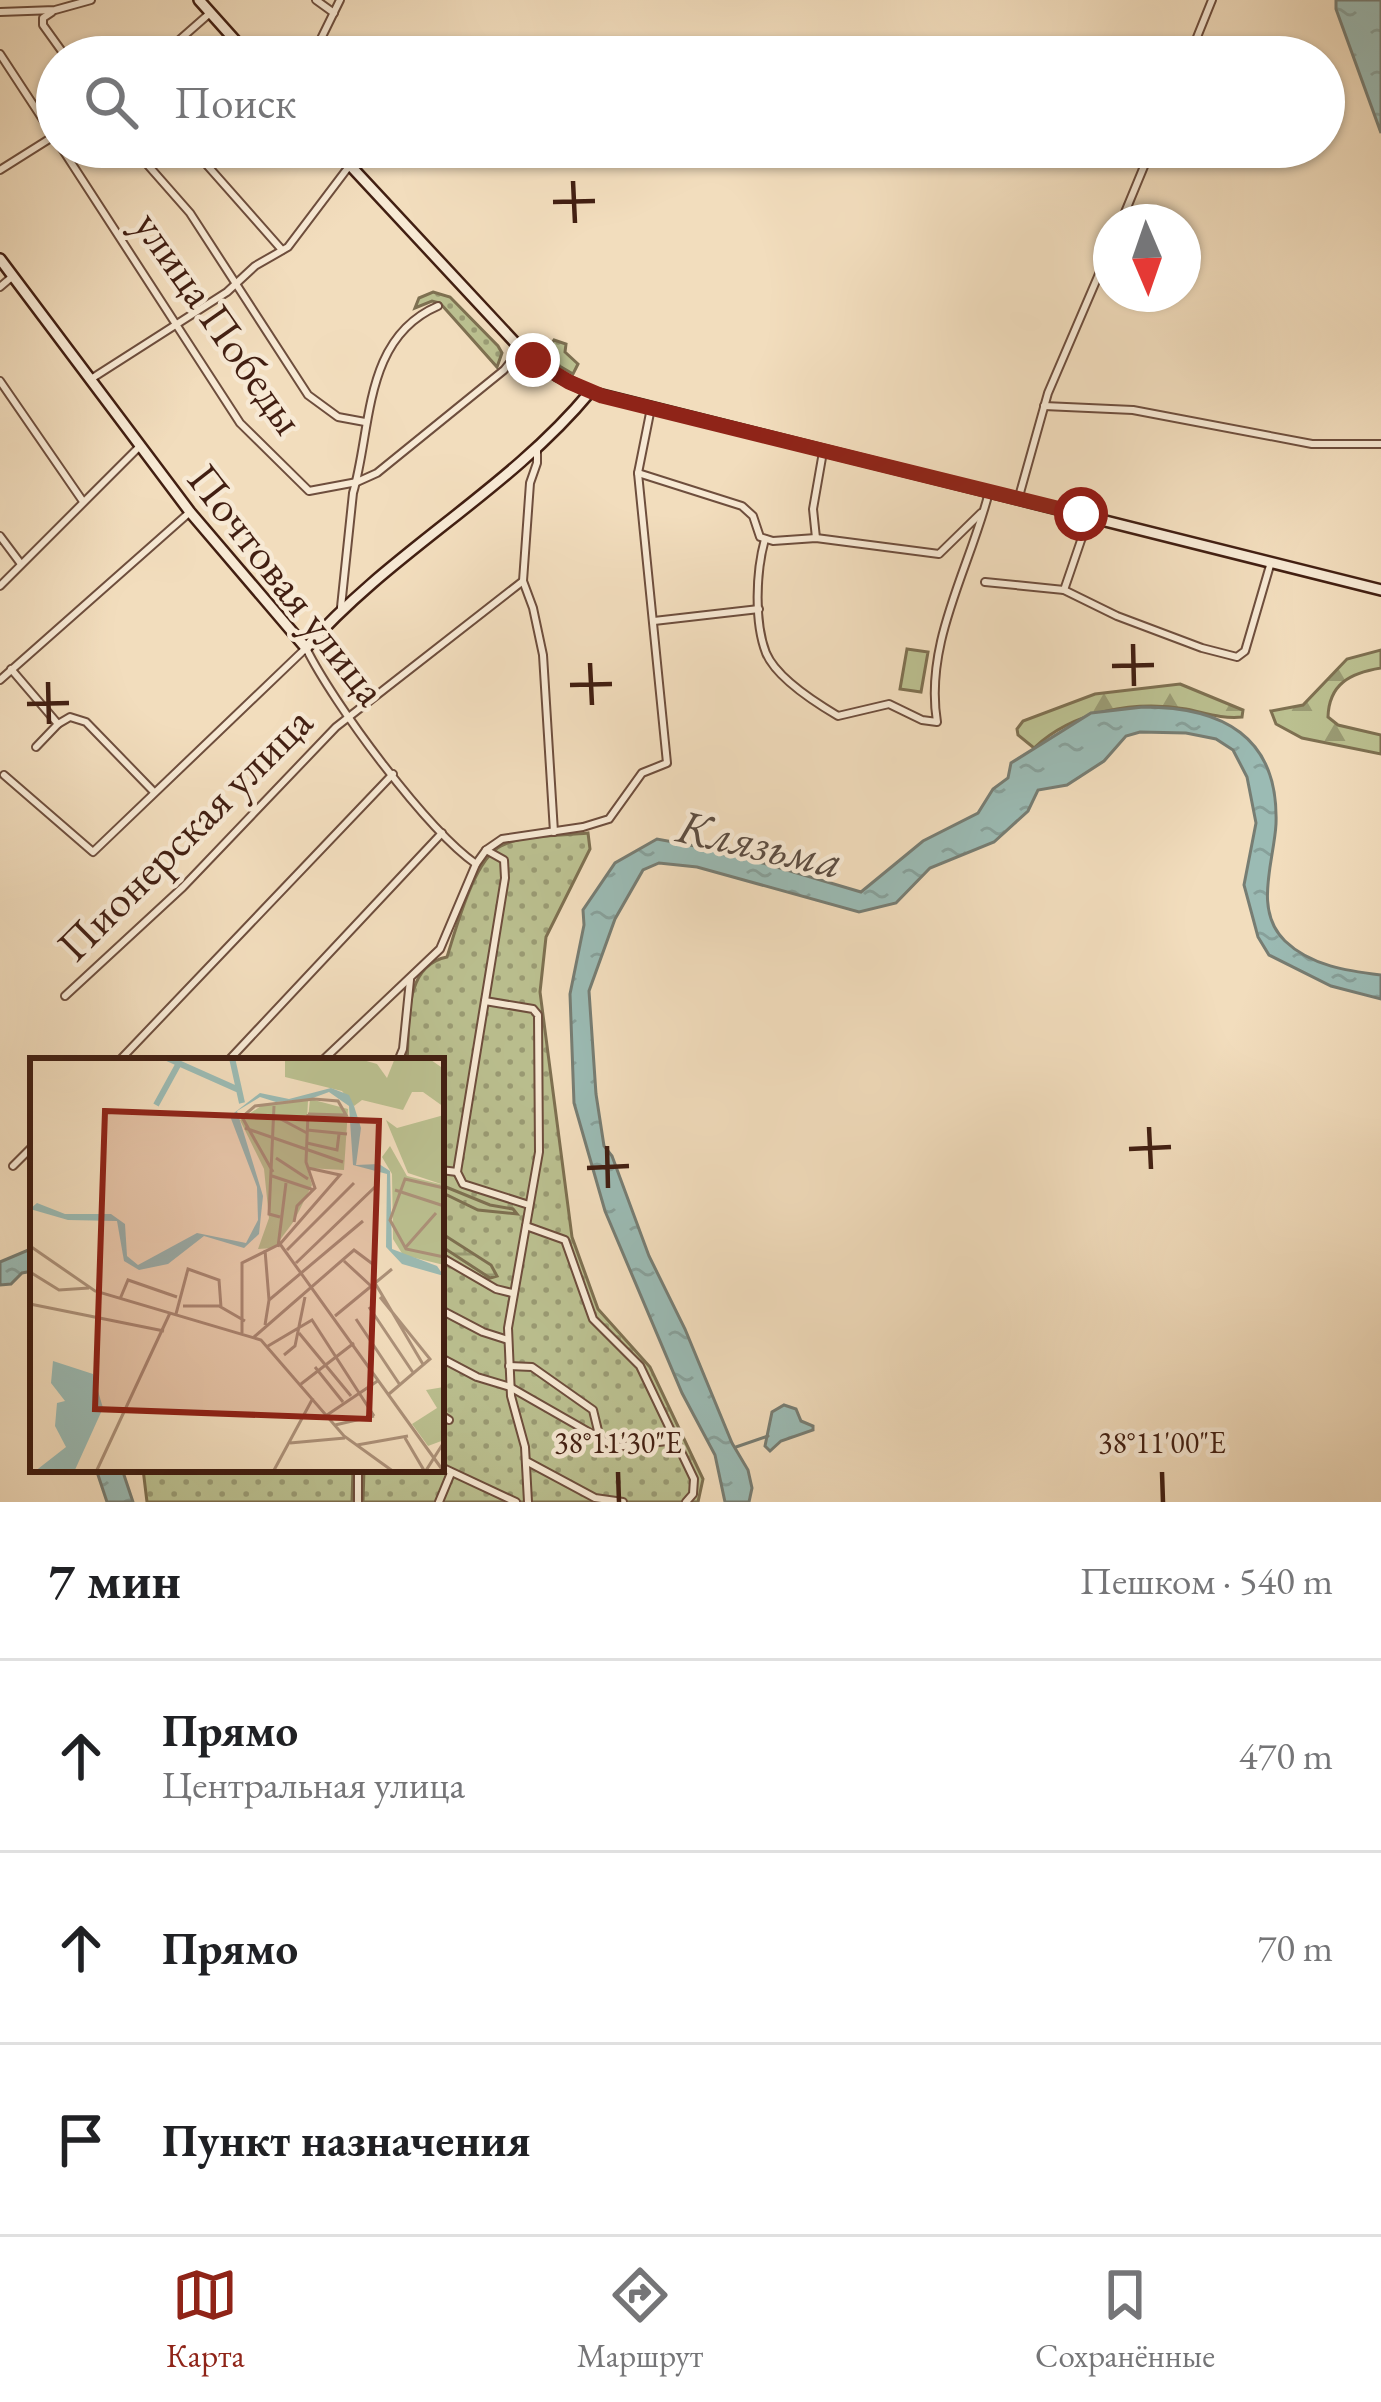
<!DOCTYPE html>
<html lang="ru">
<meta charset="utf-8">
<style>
:root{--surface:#fff;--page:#f6f6f6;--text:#202124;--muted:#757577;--line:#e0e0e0;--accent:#8f2418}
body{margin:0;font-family:"EB Garamond",serif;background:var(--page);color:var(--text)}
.compass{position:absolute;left:1093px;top:204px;width:108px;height:108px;border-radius:50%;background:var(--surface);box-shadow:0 3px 9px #0004;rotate:178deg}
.stop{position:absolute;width:36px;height:36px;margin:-27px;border:9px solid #8f2418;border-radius:50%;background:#fff}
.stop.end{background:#8f2418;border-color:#fff;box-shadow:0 3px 12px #0008}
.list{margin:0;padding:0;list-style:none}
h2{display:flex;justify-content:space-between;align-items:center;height:156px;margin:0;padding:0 48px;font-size:51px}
h2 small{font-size:39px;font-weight:400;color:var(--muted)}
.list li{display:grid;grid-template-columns:78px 1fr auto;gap:36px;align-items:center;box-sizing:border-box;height:192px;padding:0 48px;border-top:3px solid var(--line)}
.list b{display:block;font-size:45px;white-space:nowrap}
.list p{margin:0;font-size:39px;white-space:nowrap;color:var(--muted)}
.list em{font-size:39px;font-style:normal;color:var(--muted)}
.icon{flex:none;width:66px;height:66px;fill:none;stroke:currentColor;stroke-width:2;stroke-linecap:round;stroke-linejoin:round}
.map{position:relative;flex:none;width:1381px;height:1502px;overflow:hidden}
.search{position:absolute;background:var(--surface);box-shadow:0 3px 9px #0004;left:36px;right:36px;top:36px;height:132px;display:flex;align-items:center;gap:30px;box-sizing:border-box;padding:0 42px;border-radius:66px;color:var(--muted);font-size:45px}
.sheet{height:732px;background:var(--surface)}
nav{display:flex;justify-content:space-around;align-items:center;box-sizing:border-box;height:168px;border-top:3px solid var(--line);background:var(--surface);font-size:33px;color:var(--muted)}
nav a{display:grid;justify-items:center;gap:6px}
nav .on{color:var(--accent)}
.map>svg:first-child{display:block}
.green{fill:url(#green-dots);stroke:#7e7051;stroke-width:3}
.forest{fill:url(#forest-firs);stroke:#7e7051;stroke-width:3}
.wetland{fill:url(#wetland-marsh);stroke:#7e7051;stroke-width:3}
.pitch{fill:#bbc090;stroke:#7e7051;stroke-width:3}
.water{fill:url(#water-ripples);stroke:#777d73;stroke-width:3}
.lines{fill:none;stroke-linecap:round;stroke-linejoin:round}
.stream{stroke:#777d73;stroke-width:3}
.street-casing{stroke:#6e4e3d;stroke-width:10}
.secondary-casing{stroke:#421f12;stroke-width:14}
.street{stroke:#f7e9d4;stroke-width:6}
.secondary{stroke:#f7e9d4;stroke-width:9}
.route{stroke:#8f2418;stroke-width:15}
.ticks{fill:none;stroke:#421f12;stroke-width:4.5}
.labels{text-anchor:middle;stroke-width:9;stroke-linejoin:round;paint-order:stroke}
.street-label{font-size:45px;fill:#421f12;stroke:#f7e9d4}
.water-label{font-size:48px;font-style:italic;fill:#5d4e43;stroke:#f7e9d4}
.inset-river{fill:none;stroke:#9bbbb4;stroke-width:6}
.inset-road{fill:none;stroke:#ac9179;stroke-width:3}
.view{fill:#8f2418;fill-opacity:0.15;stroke:#8f2418;stroke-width:6}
.inset-edge{fill:none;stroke:#421f12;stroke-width:6}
.ticks-label{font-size:30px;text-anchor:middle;fill:#421f12;stroke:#f7e9d4;stroke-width:9;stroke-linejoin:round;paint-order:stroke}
</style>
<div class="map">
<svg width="1381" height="1502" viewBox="0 0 1381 1502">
<defs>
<pattern id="green-dots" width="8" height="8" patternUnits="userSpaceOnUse" patternTransform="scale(3)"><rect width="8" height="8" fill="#bbc090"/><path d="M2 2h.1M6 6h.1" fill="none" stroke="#9a9b74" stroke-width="1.8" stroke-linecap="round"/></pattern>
<pattern id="forest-firs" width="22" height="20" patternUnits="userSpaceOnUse" patternTransform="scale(3)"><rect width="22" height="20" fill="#bbc090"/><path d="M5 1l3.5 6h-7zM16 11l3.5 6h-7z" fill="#9a9b74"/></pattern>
<pattern id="wetland-marsh" width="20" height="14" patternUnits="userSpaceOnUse" patternTransform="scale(3)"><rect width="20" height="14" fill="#bbc090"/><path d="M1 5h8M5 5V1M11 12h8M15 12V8" fill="none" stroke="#9a9b74"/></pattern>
<pattern id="water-ripples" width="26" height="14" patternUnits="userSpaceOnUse" patternTransform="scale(3)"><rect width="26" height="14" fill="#9bbbb4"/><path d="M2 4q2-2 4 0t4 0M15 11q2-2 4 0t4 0" fill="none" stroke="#87a09a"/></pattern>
</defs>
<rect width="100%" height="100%" fill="#f2ddbd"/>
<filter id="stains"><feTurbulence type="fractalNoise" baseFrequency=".00167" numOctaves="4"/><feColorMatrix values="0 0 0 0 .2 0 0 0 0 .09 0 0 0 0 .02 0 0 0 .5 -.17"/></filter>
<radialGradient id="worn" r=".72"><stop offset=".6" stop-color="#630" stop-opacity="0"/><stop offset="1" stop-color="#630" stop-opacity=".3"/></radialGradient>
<g class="green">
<polygon points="433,292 450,297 498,346 502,353 497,367 440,303 432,301 415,308 419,298"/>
<polygon points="554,340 566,344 565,352 578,364 573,374 544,357"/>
<path d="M588 833 590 849 546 937 540 992 572 1237 598 1309 650 1367 703 1479 698 1502H363L364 1469H441V1061H407C410 1026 402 966 447 957 456 929 474 859 501 846 524 834 562 836 588 833Z"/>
<polygon points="143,1469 353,1469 352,1502 147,1502"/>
</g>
<g class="forest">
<path d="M1381 650V668C1350 673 1329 684 1328 717L1338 725 1381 735V754L1302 738 1276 724 1271 711 1303 705 1347 659Z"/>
<path d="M1180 684 1243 710 1242 717C1222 719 1206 713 1186 709 1135 700 1073 711 1034 748L1018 735 1017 729 1023 721 1095 694Z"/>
</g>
<g class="wetland">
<polygon points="441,1185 490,1205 513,1209 517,1214 478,1210 441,1192"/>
<polygon points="441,1233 491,1265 497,1276 490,1278 441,1246"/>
</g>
<polygon class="pitch" points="907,649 928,652 921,692 900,689"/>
<g class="water">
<polygon points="1336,0 1381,0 1381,133 1336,9"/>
<path d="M1143 707C1222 707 1279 736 1276 824 1274 862 1253 910 1285 941 1311 966 1348 971 1381 975V999L1331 986 1269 955 1258 937 1244 885 1256 823 1247 777 1233 750 1216 739 1186 733 1140 732 1126 736 1104 761 1067 785 1038 790 1028 811 994 842 930 868 896 903 859 912 697 867 659 863 643 870 615 919 589 991 596 1094 604 1146 612 1156 649 1256 685 1329 732 1443 748 1470 752 1488 749 1502H725L715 1455 682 1393 605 1211 574 1103 570 994 584 925 583 910 615 863 657 839 722 851 861 892 923 841 978 813 993 789 1008 778 1011 763 1091 713Z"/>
<polygon points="33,1248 33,1271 22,1273 11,1284 0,1285 0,1262"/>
<polygon points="784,1405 796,1409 801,1421 813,1426 813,1430 781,1441 770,1451 765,1446 772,1412"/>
<polygon points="96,1469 122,1469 133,1502 107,1502"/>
</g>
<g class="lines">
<polyline class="stream" points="736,1447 768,1436"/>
<g class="street-casing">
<g id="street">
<polyline points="316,0 334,13"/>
<polyline points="0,12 55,10 91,0"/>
<polyline points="52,12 43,18 43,25 66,57"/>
<polyline points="0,54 57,141"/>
<polyline points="160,57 210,13"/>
<polyline points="312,57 340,0"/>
<polyline points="1189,57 1212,0"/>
<polyline points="61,147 240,423 309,491 357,482 377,473 504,370 520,350"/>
<polyline points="132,147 190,213 308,395 338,417 365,422"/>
<polyline points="191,147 282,250"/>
<polyline points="0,170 54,136"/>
<polyline points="1121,222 1152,147"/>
<polyline points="0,287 13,276"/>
<polyline points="91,379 227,292 255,266 288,247 350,165"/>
<polyline points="0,381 82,500"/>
<polyline points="1044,406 1133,410 1312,444 1381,444"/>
<polyline points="638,473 742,506 753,516 760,537 773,541 816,538 939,554 981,513"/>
<polyline points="1018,500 1048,393 1111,246"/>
<polyline points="0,536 21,564"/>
<polyline points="816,538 813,509 823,452"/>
<path d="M765 539C756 571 754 622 766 653 776 677 816 703 838 716L889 704 922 720 937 722C924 642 970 568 989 492"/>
<polyline points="523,581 533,608 543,655 554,832"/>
<polyline points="985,582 1064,590 1117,616 1202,648 1237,657 1245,651 1271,562"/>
<polyline points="0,586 140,446"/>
<polyline points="1064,590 1089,517"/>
<path d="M341 607 353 493C372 428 363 338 438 306"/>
<polyline points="654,621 759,609"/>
<polyline points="11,669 58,724 70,717 86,722 153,791"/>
<polyline points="0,680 190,512"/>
<polyline points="36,747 58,724"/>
<path d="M4 775 93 852 306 648C333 703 426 829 476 864"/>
<polyline points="486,850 504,860 505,878 457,1172 463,1184 529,1205"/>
<polyline points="65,996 183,887 336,727 523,581 530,483 537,463 537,446"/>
<polyline points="485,1001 533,1009 538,1015 539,1152 508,1328 511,1396 525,1447 528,1502"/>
<polyline points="119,1061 393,774"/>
<polyline points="228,1061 442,833"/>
<polyline points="322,1061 440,949 476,864 486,850 502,839 583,827 609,819 642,773 667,763 638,473 651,408"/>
<polyline points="398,1061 403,1049 410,980"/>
<polyline points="13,1166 33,1146"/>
<polyline points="441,1170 457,1172"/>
<polyline points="526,1226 565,1240 593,1319 640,1366 694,1479 693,1494 686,1502"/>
<polyline points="441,1257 496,1289 512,1293"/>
<polyline points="441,1310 483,1332 508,1340"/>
<polyline points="441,1358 477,1377 510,1387 615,1447 676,1440"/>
<polyline points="509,1366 532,1367 593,1410 600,1439"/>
<polyline points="441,1415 449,1420"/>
<polyline points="528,1462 595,1498 623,1502"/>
<polyline points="441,1467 516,1502"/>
<polyline points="358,1502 358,1469"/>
<polyline points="439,1502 451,1473"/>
</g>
</g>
<g class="secondary-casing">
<g id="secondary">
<polyline points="199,0 250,57"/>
<polyline points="333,147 521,349 558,376 590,392 1381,590"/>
<path d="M0 259 190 512 306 648C390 552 509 490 590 392"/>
</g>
</g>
<use href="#street" class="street"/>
<use href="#secondary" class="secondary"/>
</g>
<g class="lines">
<polyline class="route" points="533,360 569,382 602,396 1081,514"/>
</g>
<path class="ticks" d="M573 181 575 223M553 202 595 201M1133 644 1134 686M590 663 592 705M1112 666 1154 665M48 682 49 724M570 685 612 684M27 704 69 703M1149 1127 1151 1169M607 1146 608 1188M1129 1149 1171 1147M587 1168 629 1166M618 1472 619 1502M1162 1472 1163 1502"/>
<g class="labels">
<g class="street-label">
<text transform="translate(220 322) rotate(55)" y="16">улица Победы</text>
<text transform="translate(288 584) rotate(52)" y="16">Почтовая улица</text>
<text transform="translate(184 833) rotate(-45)" y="16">Пионерская улица</text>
</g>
<g class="water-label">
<text transform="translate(760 843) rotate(13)" y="17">Клязьма</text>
</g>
</g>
<g transform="translate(30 1058)">
<rect width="414" height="414" fill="#f2ddbd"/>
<path d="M280 41 318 51 314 112 277 110 282 127 264 163 244 190 228 191 239 160 234 111 210 62 234 46 278 43 276 81ZM360 88 377 118 414 127V207L373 197 363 181 362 116 352 99Z" fill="#bbc090"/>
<path d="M255 0H326L347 6 357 20 365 0H398L414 11V49L393 34H382L373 52 332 42 324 48 312 33 255 19ZM414 57V127L378 115 356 62 367 70ZM414 329V382L398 388 382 366 407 350 396 332Z" fill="#bbc090"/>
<path d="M301 30 319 37 324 48 331 70 326 107 349 106 360 113 362 191 407 208 414 218 372 206 356 189 357 116 323 107 319 48 299 34 280 41 246 44 230 39 207 53 233 138 229 176 214 190 174 178 138 206 109 212 94 203 87 163 38 162 0 151 7 145 35 156H81L95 166 97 198 108 207 167 175 216 185 228 162 227 129 200 58 230 35 259 41ZM23 303 63 316 73 350 44 414H4L36 389 25 368 27 345 35 343 21 325Z" fill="#9bbbb4"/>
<path class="inset-river" d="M137 0 209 32M202 0 212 45M126 47 148 7"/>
<path class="inset-road" d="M244 48 239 156 250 159M245 58 277 75M215 70 313 104M277 72 317 76M277 85 307 92 309 76M246 100 278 121M243 114 212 59 225 48 284 41 308 43 316 57 278 56M242 118 284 132M414 130 375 121 360 162 376 191 414 199M365 132 414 148M264 164 267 148 285 130 276 104 278 56M250 186 414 414M250 186 310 117 278 110M0 188 65 233 231 282 314 378 364 414M248 189 256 125M375 190 406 155M235 192 239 242M257 192 324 125M314 203 341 228M266 205 345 129M0 214 29 232 59 230M345 225 394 308M350 239 400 301 359 336M90 241 98 222 147 239M0 246 134 273M153 248H189L215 263M339 249 384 316M146 256 158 211 189 222 191 249M305 258 362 211M326 261 370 327M235 267 239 242 333 163M212 275V205L250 186M269 275 321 338M224 279 324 192 344 207M238 288 282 262 344 358M254 297 265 288 275 239M285 309 313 344M271 326 324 285M297 357 349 322M305 367 344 358M375 380 395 414 414 384M260 385 315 380M327 387 378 378M66 414 140 255M243 414 283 340"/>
<path class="view" d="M75 53 349 63 339 361 65 351Z"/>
<rect width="414" height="414" class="inset-edge"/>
</g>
<g class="ticks-label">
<text x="618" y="1453">38°11'30"E</text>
<text x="1162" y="1453">38°11'00"E</text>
</g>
<rect width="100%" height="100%" filter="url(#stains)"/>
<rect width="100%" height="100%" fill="url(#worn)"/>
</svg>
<svg class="compass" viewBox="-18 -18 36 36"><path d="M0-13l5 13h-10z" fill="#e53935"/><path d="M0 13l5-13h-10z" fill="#757577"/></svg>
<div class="stop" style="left:1081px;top:514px"></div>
<div class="stop end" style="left:533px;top:360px"></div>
<div class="search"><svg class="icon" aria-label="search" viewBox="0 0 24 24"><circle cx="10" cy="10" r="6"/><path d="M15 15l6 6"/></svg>Поиск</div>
</div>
<section class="sheet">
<h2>7 мин<small>Пешком · 540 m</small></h2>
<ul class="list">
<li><svg class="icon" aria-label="ahead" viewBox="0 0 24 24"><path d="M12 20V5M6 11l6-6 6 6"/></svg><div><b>Прямо</b><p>Центральная улица</p></div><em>470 m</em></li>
<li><svg class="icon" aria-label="ahead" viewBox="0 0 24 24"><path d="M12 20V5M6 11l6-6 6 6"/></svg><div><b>Прямо</b></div><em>70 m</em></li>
<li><svg class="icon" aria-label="arrive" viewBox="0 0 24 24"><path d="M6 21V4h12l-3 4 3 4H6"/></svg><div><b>Пункт назначения</b></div></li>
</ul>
</section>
<nav>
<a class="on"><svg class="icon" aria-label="map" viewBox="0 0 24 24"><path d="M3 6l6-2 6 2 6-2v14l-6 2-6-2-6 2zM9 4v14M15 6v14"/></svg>Карта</a>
<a><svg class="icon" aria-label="directions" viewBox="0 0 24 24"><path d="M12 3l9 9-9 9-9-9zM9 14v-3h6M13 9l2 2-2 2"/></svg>Маршрут</a>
<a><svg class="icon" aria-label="saved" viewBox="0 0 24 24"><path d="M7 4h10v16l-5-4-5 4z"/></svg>Сохранённые</a>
</nav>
